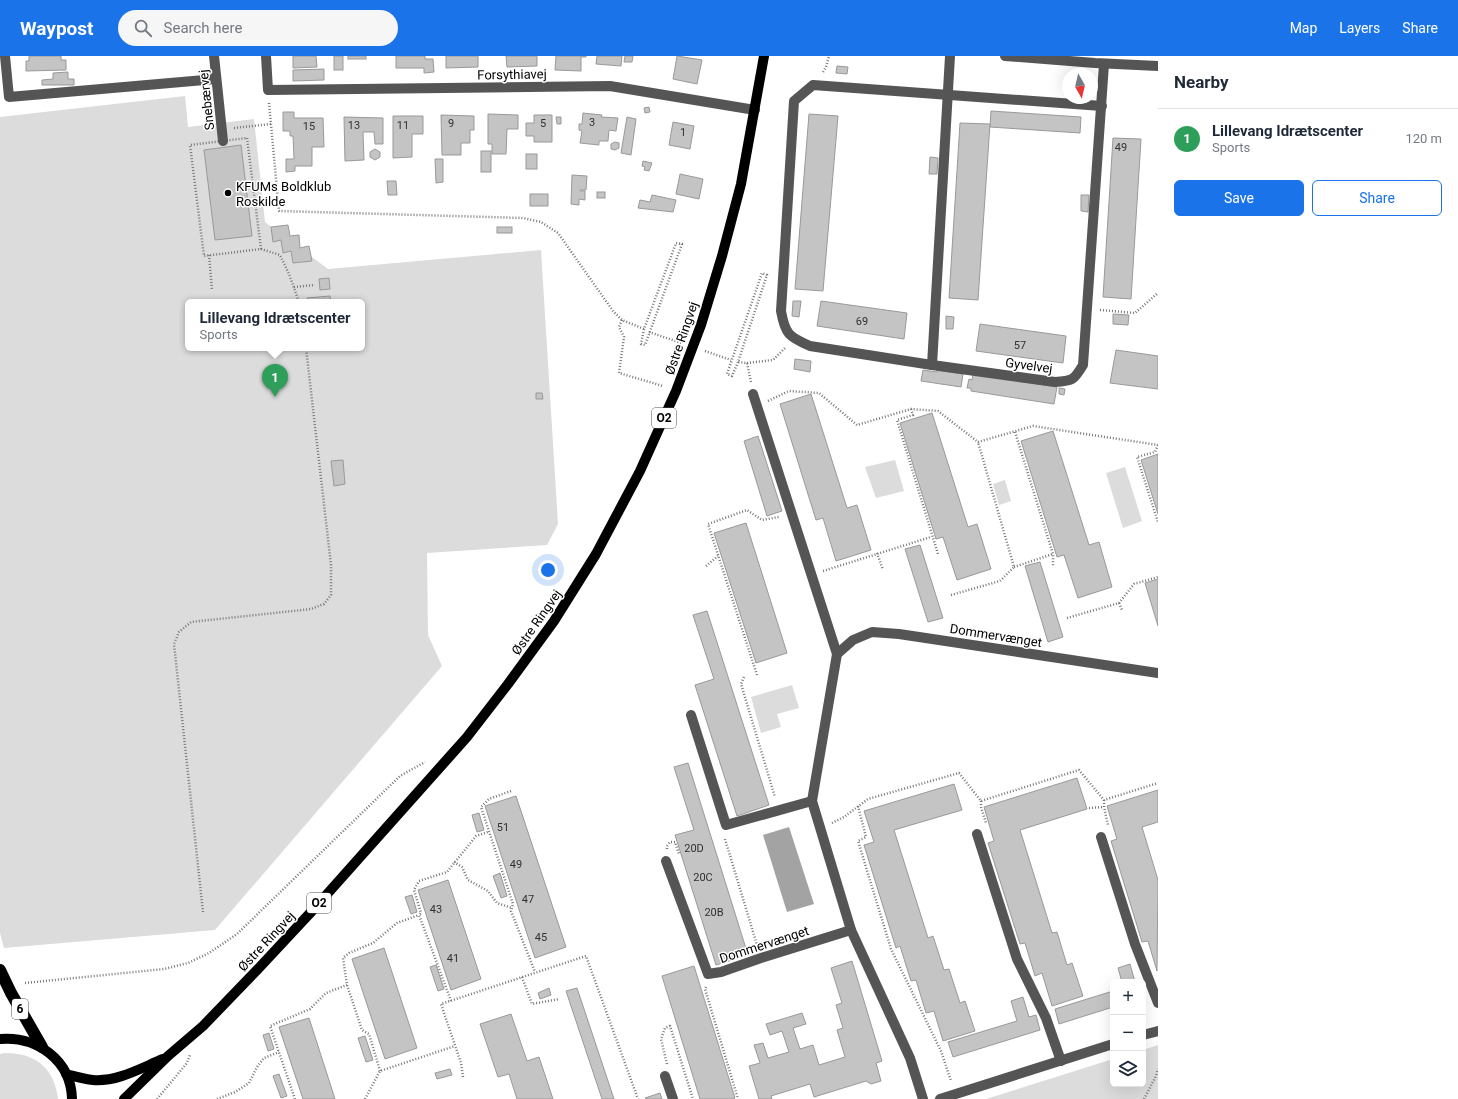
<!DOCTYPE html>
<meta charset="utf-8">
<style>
:root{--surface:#fff;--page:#f6f6f7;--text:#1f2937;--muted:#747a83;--line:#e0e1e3;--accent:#1a73e8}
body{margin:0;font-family:Roboto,sans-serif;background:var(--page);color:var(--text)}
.controls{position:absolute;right:12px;bottom:12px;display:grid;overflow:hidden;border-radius:6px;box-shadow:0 4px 16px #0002}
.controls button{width:36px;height:36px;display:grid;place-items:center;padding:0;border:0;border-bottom:1px solid var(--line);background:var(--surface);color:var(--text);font:20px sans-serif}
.compass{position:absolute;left:1062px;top:12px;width:36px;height:36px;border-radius:50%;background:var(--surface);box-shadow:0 4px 16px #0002;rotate:172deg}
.you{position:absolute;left:548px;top:514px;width:14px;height:14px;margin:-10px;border:3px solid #fff;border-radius:50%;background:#1a73e8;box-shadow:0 0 0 6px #1a73e833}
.badge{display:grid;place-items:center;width:26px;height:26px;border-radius:50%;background:var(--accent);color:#fff;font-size:13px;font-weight:700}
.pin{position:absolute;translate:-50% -33px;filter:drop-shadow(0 1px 2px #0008)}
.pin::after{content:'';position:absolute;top:21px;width:14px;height:12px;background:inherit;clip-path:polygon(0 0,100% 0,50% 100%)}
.popup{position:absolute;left:185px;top:243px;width:180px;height:52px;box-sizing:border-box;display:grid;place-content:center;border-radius:6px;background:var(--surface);filter:drop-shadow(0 1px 3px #0005);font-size:13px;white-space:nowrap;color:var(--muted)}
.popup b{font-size:15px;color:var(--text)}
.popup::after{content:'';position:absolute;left:50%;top:100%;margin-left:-8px;border:8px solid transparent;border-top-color:var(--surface)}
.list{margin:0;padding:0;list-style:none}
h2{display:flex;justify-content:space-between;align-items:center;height:52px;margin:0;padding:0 16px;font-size:17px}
h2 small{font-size:13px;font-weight:400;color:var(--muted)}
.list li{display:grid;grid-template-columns:26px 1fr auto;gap:12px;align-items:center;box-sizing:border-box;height:60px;padding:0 16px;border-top:1px solid var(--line)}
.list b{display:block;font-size:15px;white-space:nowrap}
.list p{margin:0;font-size:13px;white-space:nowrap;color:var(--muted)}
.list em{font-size:13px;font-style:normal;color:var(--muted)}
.actions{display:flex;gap:8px;padding:12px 16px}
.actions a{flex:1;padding:9px 0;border:1px solid var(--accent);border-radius:6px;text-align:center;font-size:14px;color:var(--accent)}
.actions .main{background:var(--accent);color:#fff}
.icon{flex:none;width:22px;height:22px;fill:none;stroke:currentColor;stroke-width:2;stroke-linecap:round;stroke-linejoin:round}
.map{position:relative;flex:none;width:1158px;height:1043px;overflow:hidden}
header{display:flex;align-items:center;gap:24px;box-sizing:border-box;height:56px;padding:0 20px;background:var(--accent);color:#fff}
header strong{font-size:19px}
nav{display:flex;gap:22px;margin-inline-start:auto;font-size:14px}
.search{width:280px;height:36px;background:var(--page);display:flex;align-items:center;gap:10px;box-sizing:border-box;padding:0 14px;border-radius:22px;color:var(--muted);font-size:15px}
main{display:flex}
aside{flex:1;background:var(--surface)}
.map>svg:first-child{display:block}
.green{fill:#dcdcdc;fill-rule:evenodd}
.water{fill:#a3a3a3}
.building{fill:#c4c4c4;stroke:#999}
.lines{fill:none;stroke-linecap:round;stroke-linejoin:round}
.path{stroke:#777;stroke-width:2.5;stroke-dasharray:1 2;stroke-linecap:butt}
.minor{stroke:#555;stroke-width:10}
.major{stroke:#000;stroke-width:10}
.highway{stroke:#000;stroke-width:12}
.poi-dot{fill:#000;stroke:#fff;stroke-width:1.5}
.labels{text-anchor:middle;stroke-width:3;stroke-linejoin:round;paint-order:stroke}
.number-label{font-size:11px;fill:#313131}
.shield{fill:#fff;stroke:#4c4c4c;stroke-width:1}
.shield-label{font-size:12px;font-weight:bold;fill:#000}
.street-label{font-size:13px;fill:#000;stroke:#fff}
.poi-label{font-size:13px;fill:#000;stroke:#fff;text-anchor:start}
</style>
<header>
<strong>Waypost</strong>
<div class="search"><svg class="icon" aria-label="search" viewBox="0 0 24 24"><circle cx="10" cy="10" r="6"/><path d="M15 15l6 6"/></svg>Search here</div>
<nav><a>Map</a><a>Layers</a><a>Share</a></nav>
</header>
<main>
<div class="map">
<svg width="1158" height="1043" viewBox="0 0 1158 1043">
<rect width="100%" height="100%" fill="#fff"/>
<g class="green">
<path d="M185 40 188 71 254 63 265 166 328 213 541 194 558 468 547 489 427 497 428 579 442 610 215 874 4 892 0 877V61ZM188 246H362V292H188Z"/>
<polygon points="895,404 904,435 876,442 865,411"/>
<polygon points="1125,411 1142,465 1123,472 1106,417"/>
<polygon points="1005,424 1011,445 999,449 993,428"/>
<polygon points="792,629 799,652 777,658 781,671 761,677 751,641"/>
<polygon points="1158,989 1158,1043 986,1043 1113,1003 1113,1028 1143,1028 1143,994"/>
<path d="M5 997C36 997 54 1012 58 1043H0V998Z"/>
</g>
<polygon class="water" points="789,771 814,848 787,856 763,779"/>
<g class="building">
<polygon points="29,0 61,0 61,4 66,4 66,14 26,15 26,5 29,5"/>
<polygon points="293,0 316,0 317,11 293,12"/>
<rect x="334" y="0" width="9" height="14"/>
<rect x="348" y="0" width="18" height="3"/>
<polygon points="396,0 425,0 425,3 433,3 434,16 424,17 424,12 396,12"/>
<polygon points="446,0 478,0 478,11 446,12"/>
<polygon points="506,0 537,0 537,10 507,11"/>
<polygon points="556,0 586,0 586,1 581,1 581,15 555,14"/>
<polygon points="597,0 622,0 621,10 596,8"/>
<polygon points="625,0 633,0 632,6 624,6"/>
<polygon points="677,0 702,4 697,28 673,23"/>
<polygon points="837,10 848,11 847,18 836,17"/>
<polygon points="324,13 324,24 293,25 293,14"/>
<polygon points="68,16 68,23 74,23 74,29 42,29 42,24 53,23 53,17"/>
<polygon points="649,51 650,56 645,57 644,52"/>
<polygon points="991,55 1081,61 1080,77 990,71"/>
<polygon points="283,56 294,56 294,62 323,62 324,91 312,91 312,110 295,110 295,115 286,116 286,103 294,103 293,80 290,80 290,75 283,75"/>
<polygon points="583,57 602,59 601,61 618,62 616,75 609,74 608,85 599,85 599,89 580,87 582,75 579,74 579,68 582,68"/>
<polygon points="488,58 518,59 518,73 507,73 506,98 492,98 492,88 488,88"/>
<polygon points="809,58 838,60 823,235 795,233"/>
<polygon points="441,59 474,60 474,74 470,74 470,87 461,87 461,99 442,99"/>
<polygon points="534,59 552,59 552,86 534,86 534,80 526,80 526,67 534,67"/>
<polygon points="393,60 423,60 423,78 412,78 412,101 393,102"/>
<polygon points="344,61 383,62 383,88 375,88 374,76 363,76 364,104 345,105"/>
<polygon points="556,61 561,61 561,68 557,68"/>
<polygon points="627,61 636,63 631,99 621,97"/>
<polygon points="673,66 694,70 690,93 669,89"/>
<polygon points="960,67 990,68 978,244 949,242"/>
<polygon points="1113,82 1141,83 1131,243 1103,241"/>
<polygon points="615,86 619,87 619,92 615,94 611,93 611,88"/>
<polygon points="241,89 252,180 215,184 204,94"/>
<polygon points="375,93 380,96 380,101 375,104 370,101 370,96"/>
<rect x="481" y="95" width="10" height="21"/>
<rect x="526" y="98" width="11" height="15"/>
<polygon points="930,101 938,102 937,118 929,118"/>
<polygon points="435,103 443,103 443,126 436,127"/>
<polygon points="643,105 652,107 649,115 644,114 645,111 642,110"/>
<polygon points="680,118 703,123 699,143 676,138"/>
<polygon points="572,119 587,120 586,134 580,134 580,135 585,135 585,144 579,143 579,149 571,148"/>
<polygon points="387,125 396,125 397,139 388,139"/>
<rect x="597" y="136" width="8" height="6"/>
<rect x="530" y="138" width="18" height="12"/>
<polygon points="652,139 676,144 673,156 638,152 640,144 650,146"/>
<polygon points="1081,139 1089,139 1088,156 1081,155"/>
<polygon points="288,169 290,180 299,179 300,192 309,190 312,205 293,207 291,195 283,197 281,184 273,186 271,171"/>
<rect x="497" y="171" width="15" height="6"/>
<polygon points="329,222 330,233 320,234 319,223"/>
<polygon points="330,240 331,246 308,246 307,242"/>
<polygon points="793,245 801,245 799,261 792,260"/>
<polygon points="821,245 907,257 904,283 817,270"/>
<polygon points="1113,258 1129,259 1128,269 1113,268"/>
<polygon points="946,260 954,261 953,273 946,273"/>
<polygon points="980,268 1066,280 1063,307 976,295"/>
<polygon points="1116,294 1158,300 1158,333 1110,327"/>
<polygon points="795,303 811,305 810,316 794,313"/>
<polygon points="923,314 937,316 937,314 963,318 961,331 921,325"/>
<polygon points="973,318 1057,331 1054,348 971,335 971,332 967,332 969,323 972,324"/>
<polygon points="1059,332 1065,333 1064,339 1059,338"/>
<polygon points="536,337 542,337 543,343 536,343"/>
<polygon points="811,338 847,452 857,449 871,494 836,505 823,462 816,464 780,348"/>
<polygon points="932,357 968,471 977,468 991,513 957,524 943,481 936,483 900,367"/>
<polygon points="1053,375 1089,489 1099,486 1112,531 1078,542 1064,499 1057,501 1021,385"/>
<polygon points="758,380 782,455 767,460 744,385"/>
<polygon points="1158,398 1158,458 1141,404"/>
<polygon points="343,404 345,428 334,430 331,405"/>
<polygon points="746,467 787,597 756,607 714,477"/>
<polygon points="920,489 943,562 928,566 905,493"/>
<polygon points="1040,506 1063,581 1048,586 1025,510"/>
<polygon points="1158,523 1158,570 1145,527"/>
<polygon points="707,555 769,749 737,760 695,629 714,623 693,559"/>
<polygon points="688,707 748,899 716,909 675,779 694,774 674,711"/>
<polygon points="1077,722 1087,753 1020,774 1052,877 1057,876 1067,909 1072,907 1083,940 1052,950 1042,917 1035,920 1025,887 1020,888 988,787 994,785 984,751"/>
<polygon points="954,728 962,754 894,774 928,882 933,880 944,914 949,913 960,947 965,945 975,975 943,985 934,955 926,957 916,924 911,925 900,890 896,892 864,789 874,786 864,755"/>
<polygon points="1158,734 1158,766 1142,771 1158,824 1157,915 1148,885 1142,886 1111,785 1117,783 1107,750"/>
<polygon points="516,740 566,891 535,902 485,750"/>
<polygon points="479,757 484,774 477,776 472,759"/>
<polygon points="500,817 507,840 501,842 493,820"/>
<polygon points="448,824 481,923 451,934 418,834"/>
<polygon points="412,839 417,856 411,858 405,841"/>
<polygon points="384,892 417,992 385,1003 352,903"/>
<polygon points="852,905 882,1005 876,1007 881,1025 871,1028 866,1025 814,1041 810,1028 771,1040 772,1043 759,1043 749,1010 760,1007 754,989 763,987 768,1002 789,996 782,975 770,979 766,968 802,957 806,968 793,972 800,993 813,989 819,1009 845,1001 837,974 843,972 836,949 842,947 831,912"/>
<polygon points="1130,908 1135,926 1122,926 1118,912"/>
<polygon points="436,909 444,933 438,935 430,911"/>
<polygon points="694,910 735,1042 732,1043 700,1043 662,920"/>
<polygon points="549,932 551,939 540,943 538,937"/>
<polygon points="577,932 614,1043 602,1043 566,935"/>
<polygon points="1113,935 1113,951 1059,968 1055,953"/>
<polygon points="1023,941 1029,961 1036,959 1040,974 953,1001 948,986 1017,965 1011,945"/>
<polygon points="511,958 527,1005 539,1001 553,1043 517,1043 509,1018 498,1021 480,968"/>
<polygon points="309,962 335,1043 303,1043 279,971"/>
<polygon points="269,977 274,993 268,995 263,979"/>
<polygon points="365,980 373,1004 366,1006 358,982"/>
<polygon points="450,1013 452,1019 437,1023 435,1017"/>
<polygon points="279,1018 287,1040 281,1042 273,1020"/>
<polygon points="660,1037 662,1043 646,1043 645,1042"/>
</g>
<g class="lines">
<g class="path">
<polyline points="823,16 826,11 829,0"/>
<polyline points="269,47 279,155 523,162 541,166 558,177 613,255 622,264 644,273 676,187 682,188 645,289 641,288 644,273"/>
<polyline points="234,72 271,68"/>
<polygon points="247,82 261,193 204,200 190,89"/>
<polyline points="261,193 280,199 289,218 299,246"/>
<polyline points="209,199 212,234"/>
<polyline points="294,231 315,229"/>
<polyline points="1100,254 1135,257 1158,237"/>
<polyline points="622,264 619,271 624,281 619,317 663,330"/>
<polyline points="649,276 681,287"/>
<polyline points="705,295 731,304"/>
<polyline points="738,306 732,320 727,318 762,217 767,219 738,306 747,307 751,326"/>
<polyline points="747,307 773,304 785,292"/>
<polyline points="768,345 789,335 819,337 857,369 911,353 938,355 978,386 1033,370 1158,389"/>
<polyline points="911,353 913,359 897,364 938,498"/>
<polyline points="1015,376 1053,498 1053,510"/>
<polyline points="1158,389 1155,396 1137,401 1158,466"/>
<polyline points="877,497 883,514"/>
<polyline points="706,510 718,500"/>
<polyline points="1014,511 1053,498"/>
<polyline points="823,515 931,481"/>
<polyline points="951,539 1000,525 1014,511 978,386"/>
<polyline points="1119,547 1122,554"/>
<polyline points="1067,562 1119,547 1134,528 1158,521"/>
<polyline points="757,619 708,468 747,454 762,464 779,461"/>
<polyline points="744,621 741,628 775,741"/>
<polyline points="511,735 489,743 481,751 513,848 511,855 535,916"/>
<polyline points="1104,744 1104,751 1108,769"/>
<polyline points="981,745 981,751 986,767"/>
<polyline points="858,750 866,781 858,785 891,893 941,995 951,1025"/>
<polyline points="1089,752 1104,751"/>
<polyline points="832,767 844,761 868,743 959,717 981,745 1079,714 1104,744 1158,727"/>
<polyline points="725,783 757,889"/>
<polyline points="667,793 667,790 670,786 675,786 679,798"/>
<polyline points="454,806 462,811 468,824 488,835 497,847 512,852"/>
<polyline points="203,856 174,588 179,576 191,566 311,553 324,548 331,539 331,509 306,292"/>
<polyline points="522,921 532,948 559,943"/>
<polyline points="25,927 164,913 188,907 209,897 237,878 400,720 425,706"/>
<polyline points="706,931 705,933 738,1043"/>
<polyline points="451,945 419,859 421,857 414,834 419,825 447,816 476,780 488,776"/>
<polyline points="667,1008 661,983 665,972 670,970 693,1043"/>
<polyline points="380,1015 369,978 362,974 347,929 343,902 349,897 373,887 397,867 419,859"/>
<polyline points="463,1021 461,1007 441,948 586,900 638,1043"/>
<polyline points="157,1043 187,1007 190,999"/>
<polyline points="217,1043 235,1036 249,1027 257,1011 264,1002 279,996"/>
<polyline points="295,1043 270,970 310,953 326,937 347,929"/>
<polyline points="365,1043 380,1015 455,990"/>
<polyline points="1144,1043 1156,1020 1158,1013"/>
</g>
<g class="minor">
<polyline points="5,0 9,41 216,23"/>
<polyline points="214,0 223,85"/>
<polyline points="266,0 268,34 610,30 755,54"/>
<path d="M950 0 932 309 1055 326C1073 325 1074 324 1083 309L1104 8"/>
<polyline points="1005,0 1095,7 1158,10"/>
<path d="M932 309 810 290C789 281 785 278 781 255L794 45 813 29 1102 50"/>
<polyline points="753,338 837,598 812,745 851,874 910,1002 923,1043"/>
<polyline points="837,598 853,584 872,576 899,578 1158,617"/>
<polyline points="691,659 726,769 812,745"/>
<polyline points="977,778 1017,903 1046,962 1061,1005"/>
<polyline points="1101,781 1135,888 1158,947"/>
<polyline points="666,805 708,918 721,916 761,902 851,874"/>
<polyline points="1143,979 1158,975"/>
<polyline points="665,1020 673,1043"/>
<polyline points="940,1043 1113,988"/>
</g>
<g class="major">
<path d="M0 983C37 980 71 1004 72 1043"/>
<path d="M66 1018C74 1020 83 1023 93 1024 117 1026 141 1012 163 1003"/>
<polyline points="124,1043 168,1000 203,970 257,914 312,855 467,681 508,628 554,565 596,498 640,415 676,335 701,269 722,200 741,128 764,0"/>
</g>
<polyline class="highway" points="0,914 11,937 42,991"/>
</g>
<circle class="poi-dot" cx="228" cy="137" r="4"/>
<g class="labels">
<g class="number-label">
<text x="592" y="70">3</text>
<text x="451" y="71">9</text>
<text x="543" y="71">5</text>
<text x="354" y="73">13</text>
<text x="403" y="73">11</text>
<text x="309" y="74">15</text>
<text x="683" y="80">1</text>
<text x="1121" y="95">49</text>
<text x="862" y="269">69</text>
<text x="1020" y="293">57</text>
<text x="503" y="775">51</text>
<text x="694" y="796">20D</text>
<text x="516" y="812">49</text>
<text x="703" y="825">20C</text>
<text x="528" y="847">47</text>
<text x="436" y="857">43</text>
<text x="714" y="860">20B</text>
<text x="541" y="885">45</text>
<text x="453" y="906">41</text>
</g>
<g class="shield">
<rect x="652" y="352" width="24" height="20" rx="3"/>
<rect x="307" y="837" width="24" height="20" rx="3"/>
<rect x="12" y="943" width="16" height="20" rx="3"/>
</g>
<g class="shield-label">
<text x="664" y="366">O2</text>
<text x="319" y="851">O2</text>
<text x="20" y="957">6</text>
</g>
<g class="street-label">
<text transform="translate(512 18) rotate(-1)" y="5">Forsythiavej</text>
<text transform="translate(206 44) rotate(-96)" y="5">Snebærvej</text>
<text transform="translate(681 282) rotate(-71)" y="5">Østre Ringvej</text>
<text transform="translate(1029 309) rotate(8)" y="5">Gyvelvej</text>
<text transform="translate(536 566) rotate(-55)" y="5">Østre Ringvej</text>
<text transform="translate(996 579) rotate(9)" y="5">Dommervænget</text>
<text transform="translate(266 885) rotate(-47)" y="5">Østre Ringvej</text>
<text transform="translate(764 888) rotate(-18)" y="5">Dommervænget</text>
</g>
<g class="poi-label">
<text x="236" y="135">KFUMs Boldklub<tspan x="236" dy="15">Roskilde</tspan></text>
</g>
</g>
</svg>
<div class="controls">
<button>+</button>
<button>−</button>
<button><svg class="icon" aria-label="layers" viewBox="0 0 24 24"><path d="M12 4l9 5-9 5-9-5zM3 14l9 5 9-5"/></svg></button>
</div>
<svg class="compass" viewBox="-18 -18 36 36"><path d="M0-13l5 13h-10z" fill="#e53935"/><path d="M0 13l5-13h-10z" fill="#747a83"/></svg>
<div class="you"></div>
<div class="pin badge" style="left:275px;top:341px;background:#2e9e5b">1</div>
<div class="popup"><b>Lillevang Idrætscenter</b>Sports</div>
</div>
<aside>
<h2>Nearby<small></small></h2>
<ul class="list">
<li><span class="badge" style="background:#2e9e5b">1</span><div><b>Lillevang Idrætscenter</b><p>Sports</p></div><em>120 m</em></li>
</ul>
<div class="actions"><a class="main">Save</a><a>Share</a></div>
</aside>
</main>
